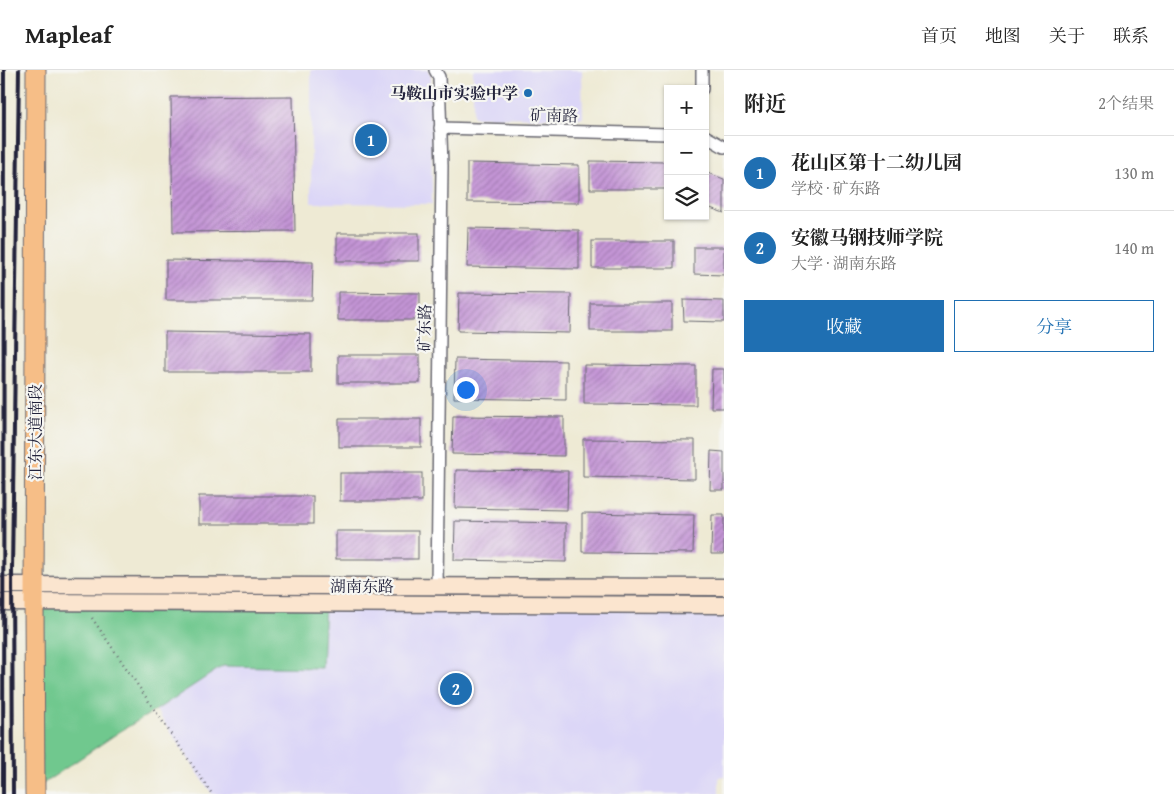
<!DOCTYPE html>
<html lang="zh">
<meta charset="utf-8">
<style>
:root{--surface:#fff;--page:#f6f6f6;--text:#222;--muted:#767676;--line:#e0e0e0;--accent:#1f6fb2}
body{margin:0;font-family:"Gentium Book Plus","Noto Serif SC",serif;background:var(--page);color:var(--text)}
.controls{position:absolute;right:15px;top:15px;display:grid;overflow:hidden;border-radius:0px;box-shadow:0 1px 4px #0004}
.controls button{width:45px;height:45px;display:grid;place-items:center;padding:0;border:0;border-bottom:1px solid var(--line);background:var(--surface);color:var(--text);font:25px sans-serif}
.you{position:absolute;left:465px;top:319px;width:18px;height:18px;margin:-12px;border:4px solid #fff;border-radius:50%;background:#1a73e8;box-shadow:0 0 0 8px #1a73e833}
.badge{display:grid;place-items:center;width:32px;height:32px;border-radius:50%;background:var(--accent);color:#fff;font-size:16px;font-weight:700}
.pin{position:absolute;translate:-50% -50%;border:2px solid #fff;box-shadow:0 1px 5px #0006}
.list{margin:0;padding:0;list-style:none}
h2{display:flex;justify-content:space-between;align-items:center;height:65px;margin:0;padding:0 20px;font-size:21px}
h2 small{font-size:16px;font-weight:400;color:var(--muted)}
.list li{display:grid;grid-template-columns:32px 1fr auto;gap:15px;align-items:center;box-sizing:border-box;height:75px;padding:0 20px;border-top:1px solid var(--line)}
.list b{display:block;font-size:19px;white-space:nowrap}
.list p{margin:0;font-size:16px;white-space:nowrap;color:var(--muted)}
.list em{font-size:16px;font-style:normal;color:var(--muted)}
.actions{display:flex;gap:10px;padding:15px 20px}
.actions a{flex:1;padding:11px 0;border:1px solid var(--accent);border-radius:0px;text-align:center;font-size:18px;color:var(--accent)}
.actions .main{background:var(--accent);color:#fff}
.icon{flex:none;width:28px;height:28px;fill:none;stroke:currentColor;stroke-width:2;stroke-linecap:round;stroke-linejoin:round}
.map{position:relative;flex:none;width:724px;height:724px;overflow:hidden}
header{display:flex;align-items:center;gap:30px;box-sizing:border-box;height:70px;padding:0 25px;background:var(--surface);border-bottom:1px solid var(--line)}
header strong{font-size:24px}
nav{display:flex;gap:28px;margin-inline-start:auto;font-size:18px}
main{display:flex}
aside{flex:1;background:var(--surface)}
.map>svg:first-child{display:block}
.built{fill:#dbd6f7}
.park{fill:#70c88e;stroke:#497564}
.building{fill:url(#building-hatch)}
.lines{fill:none;stroke-linecap:round;stroke-linejoin:round}
.street-casing{stroke:#696871;stroke-width:14}
.secondary-casing{stroke:#696871;stroke-width:19}
.primary-casing{stroke:#696871;stroke-width:21}
.path{stroke:#696871;stroke-width:2.5;stroke-dasharray:1 4;stroke-linecap:butt}
.street{stroke:#fff;stroke-width:11}
.secondary{stroke:#fbe5cf;stroke-width:16}
.primary{stroke:#f6be87;stroke-width:19}
.rail{stroke:#22223b;stroke-width:4}
.poi-dot{fill:#1f6fb2;stroke:#f6f6f2;stroke-width:2}
.labels{text-anchor:middle;stroke-width:4.5;stroke-linejoin:round;paint-order:stroke}
.poi-label{font-size:16px;font-weight:bold;fill:#22223b;stroke:#f6f6f2;text-anchor:end}
.street-label{font-size:16px;fill:#22223b;stroke:#f6f6f2}
</style>
<header>
<strong>Mapleaf</strong>
<nav><a>首页</a><a>地图</a><a>关于</a><a>联系</a></nav>
</header>
<main>
<div class="map">
<svg width="724" height="724" viewBox="0 0 724 724">
<defs>
<pattern id="building-hatch" width="6" height="6" patternUnits="userSpaceOnUse" patternTransform="scale(1.25)"><rect width="6" height="6" fill="#c495d6"/><path d="M-1 1l2-2M0 6l6-6M5 7l2-2" fill="none" stroke="#9f79af"/></pattern>
</defs>
<rect width="100%" height="100%" fill="#f6f6f2"/>
<filter id="ink" filterUnits="userSpaceOnUse"><feTurbulence type="fractalNoise" baseFrequency=".02" numOctaves="2"/><feDisplacementMap in="SourceGraphic" scale="10" xChannelSelector="R" yChannelSelector="G"/><feConvolveMatrix kernelMatrix="1 2 1 2 8 2 1 2 1" color-interpolation-filters="sRGB"/></filter>
<filter id="wash" filterUnits="userSpaceOnUse"><feTurbulence type="fractalNoise" baseFrequency=".0096" numOctaves="4" result="noise"/><feDisplacementMap in="SourceGraphic" scale="20" xChannelSelector="R" yChannelSelector="G"/><feGaussianBlur stdDeviation="1.12" result="paint"/><feColorMatrix in="noise" values="0 0 0 0 0 0 0 0 0 0 0 0 0 0 0 0 0 1.4 0 .05"/><feComposite in="paint" operator="in"/></filter>
<g filter="url(#wash)">
<rect width="100%" height="100%" fill="#eeead4"/>
<g class="built">
<polygon points="311,0 428,0 431,6 432,134 311,133"/>
<polygon points="473,0 582,0 583,48 473,47"/>
<polygon points="325,533 724,535 724,706 719,707 719,724 212,724 156,640 223,596 322,598"/>
</g>
<polygon class="park" points="325,533 322,598 223,596 156,640 119,662 41,715 40,536"/>
<g id="blocks">
<g class="building">
<polygon points="293,26 295,161 173,162 171,27"/>
<polygon points="590,91 668,92 668,119 590,119"/>
<polygon points="467,93 579,95 579,133 467,132"/>
<polygon points="705,102 724,109 724,143 705,136"/>
<polygon points="468,158 579,160 579,199 467,197"/>
<rect x="337" y="163" width="82" height="28"/>
<rect x="592" y="171" width="82" height="27"/>
<polygon points="694,177 724,177 724,205 694,204"/>
<polygon points="166,190 313,192 312,230 166,230"/>
<polygon points="338,222 420,223 420,250 338,250"/>
<polygon points="459,223 571,224 570,263 458,261"/>
<polygon points="683,230 724,231 724,252 684,251"/>
<rect x="590" y="233" width="82" height="28"/>
<polygon points="165,262 311,264 311,302 165,302"/>
<rect x="338" y="285" width="82" height="28"/>
<polygon points="455,289 566,291 566,330 454,328"/>
<polygon points="584,295 696,296 696,335 584,334"/>
<polygon points="712,299 724,299 724,338 711,338"/>
<polygon points="453,346 564,347 564,386 452,384"/>
<rect x="339" y="349" width="82" height="28"/>
<polygon points="583,369 695,370 695,409 583,407"/>
<polygon points="711,381 724,382 724,420 710,420"/>
<polygon points="456,400 568,401 567,440 455,438"/>
<rect x="340" y="403" width="82" height="28"/>
<rect x="199" y="426" width="114" height="28"/>
<polygon points="582,443 694,445 693,483 582,482"/>
<polygon points="712,445 724,445 724,484 711,484"/>
<polygon points="455,451 566,453 566,492 454,490"/>
<rect x="336" y="461" width="82" height="28"/>
</g>
</g>
</g>
<g filter="url(#ink)">
<use href="#blocks" fill-opacity="0" stroke="#696871" stroke-width="1"/>
<g class="lines">
<g class="street-casing">
<g id="street">
<polyline points="435,0 439,7 442,96 437,517"/>
<polyline points="702,0 702,19"/>
<polyline points="440,58 668,64"/>
<polyline points="705,66 724,77"/>
</g>
</g>
<g class="secondary-casing">
<g id="secondary">
<polyline points="0,515 724,517"/>
<polyline points="0,532 724,535"/>
</g>
</g>
<g class="primary-casing">
<polyline id="primary" points="35,724 34,533 36,0"/>
</g>
<polyline class="path" points="92,548 212,724"/>
<use href="#street" class="street"/>
<use href="#secondary" class="secondary"/>
<use href="#primary" class="primary"/>
<g class="rail">
<polyline points="3,724 4,0"/>
<polyline points="13,724 12,499 19,0"/>
</g>
</g>
</g>
<circle class="poi-dot" cx="528" cy="23" r="5"/>
<g class="labels">
<g class="poi-label">
<text x="518" y="29">马鞍山市实验中学</text>
</g>
<g class="street-label">
<text transform="translate(554 45) rotate(1)" y="6">矿南路</text>
<text transform="translate(424 258) rotate(-89)" y="6">矿东路</text>
<text transform="translate(35 362) rotate(-90)" y="6">江东大道南段</text>
<text x="362" y="522">湖南东路</text>
</g>
</g>
</svg>
<div class="controls">
<button>+</button>
<button>−</button>
<button><svg class="icon" aria-label="layers" viewBox="0 0 24 24"><path d="M12 4l9 5-9 5-9-5zM3 14l9 5 9-5"/></svg></button>
</div>
<div class="you"></div>
<div class="pin badge" style="left:371px;top:70px">1</div>
<div class="pin badge" style="left:456px;top:619px">2</div>
</div>
<aside>
<h2>附近<small>2个结果</small></h2>
<ul class="list">
<li><span class="badge">1</span><div><b>花山区第十二幼儿园</b><p>学校 · 矿东路</p></div><em>130 m</em></li>
<li><span class="badge">2</span><div><b>安徽马钢技师学院</b><p>大学 · 湖南东路</p></div><em>140 m</em></li>
</ul>
<div class="actions"><a class="main">收藏</a><a>分享</a></div>
</aside>
</main>
